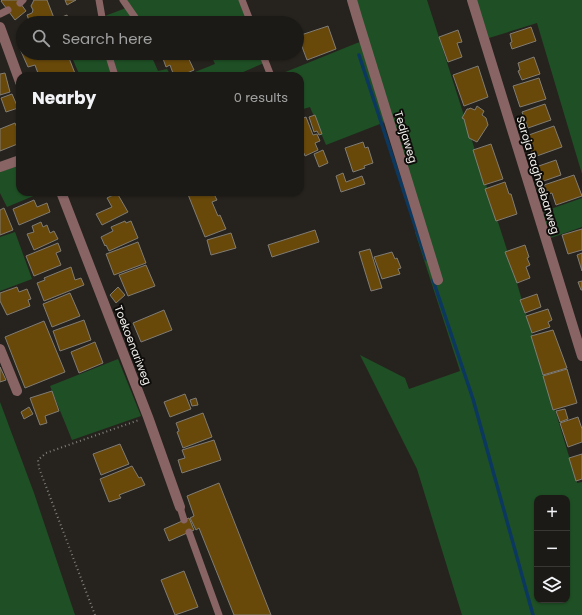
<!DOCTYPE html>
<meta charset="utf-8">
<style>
:root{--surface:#1c1a16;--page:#292723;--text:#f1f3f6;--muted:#a0a1a1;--line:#3a3835}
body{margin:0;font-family:Poppins,sans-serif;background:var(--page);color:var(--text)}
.controls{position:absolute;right:12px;bottom:12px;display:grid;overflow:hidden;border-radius:8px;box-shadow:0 1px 3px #0004}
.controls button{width:36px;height:36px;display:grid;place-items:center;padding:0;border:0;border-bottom:1px solid var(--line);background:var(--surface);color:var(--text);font:20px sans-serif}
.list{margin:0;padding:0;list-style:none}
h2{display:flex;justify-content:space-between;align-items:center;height:52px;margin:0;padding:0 16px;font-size:17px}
h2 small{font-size:13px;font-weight:400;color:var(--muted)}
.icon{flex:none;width:22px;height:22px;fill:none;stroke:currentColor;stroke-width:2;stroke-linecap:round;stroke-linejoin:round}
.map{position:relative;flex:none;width:582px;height:615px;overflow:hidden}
.search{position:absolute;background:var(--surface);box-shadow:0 1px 3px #0004;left:16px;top:16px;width:288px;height:44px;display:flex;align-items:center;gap:10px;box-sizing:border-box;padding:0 14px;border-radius:22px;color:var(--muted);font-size:15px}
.panel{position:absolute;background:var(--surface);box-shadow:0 1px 3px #0004;left:16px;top:72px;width:288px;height:124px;border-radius:12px}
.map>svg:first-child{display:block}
.green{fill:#1f5025;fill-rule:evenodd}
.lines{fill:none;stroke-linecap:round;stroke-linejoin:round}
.stream{stroke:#0c3860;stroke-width:3.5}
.building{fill:#69490a;stroke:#807c75}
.path{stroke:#82807b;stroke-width:2;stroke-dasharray:1 3;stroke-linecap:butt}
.lane{stroke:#896465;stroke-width:7}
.street{stroke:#896465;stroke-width:10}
.labels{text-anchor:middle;stroke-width:4;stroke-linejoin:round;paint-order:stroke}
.street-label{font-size:11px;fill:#f0eeea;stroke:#0e0c0a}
</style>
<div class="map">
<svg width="582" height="615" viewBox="0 0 582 615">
<rect width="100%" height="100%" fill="#26231e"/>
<g class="green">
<path d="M127 0H239L248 23H194L191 18C182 20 148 27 141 21 135 16 131 7 127 0Z"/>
<path d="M356 0H427L506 247 577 483 582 482V615H462L417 469 360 355 405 378 409 389 460 371 415 232 419 231 385 122 326 145 310 107 300 110V76H284L283 73 357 43 368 40ZM537 498H567V600H537Z"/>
<polygon points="476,0 582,0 582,174 537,23 489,38"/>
<polygon points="126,8 137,23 106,23 105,16"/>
<polygon points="70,53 106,53 112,76 80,76"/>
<polygon points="111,53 150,53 158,71 167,69 171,76 138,76 137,74 132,76 118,76"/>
<polygon points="210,53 260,53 264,63 234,76 185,76 215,64"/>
<polygon points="20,165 20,192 43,192 7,207 0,193 0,172"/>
<polygon points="582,198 582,227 551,238 542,212"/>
<polygon points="15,232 32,279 0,291 0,237"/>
<polygon points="118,359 141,416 72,440 50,386"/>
<polygon points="0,402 34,493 75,615 0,615"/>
</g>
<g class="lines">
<g class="stream">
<polyline points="359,55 426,259"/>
<polyline points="433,280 473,399 533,615"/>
</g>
</g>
<g class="building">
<polygon points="2,0 18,0 26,11 15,20 1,1"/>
<polygon points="34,0 47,0 54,18 41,23 30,23 27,15 32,13 33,10 31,6"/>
<polygon points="65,0 76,0 67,5"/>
<polygon points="67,15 70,23 58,23 57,19"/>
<polygon points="54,18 56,23 41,23"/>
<polygon points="328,26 336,49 307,60 298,36"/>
<polygon points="531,27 536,41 512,49 510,43 512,42 510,34"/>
<polygon points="458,30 462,42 457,43 462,57 448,62 439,37"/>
<polygon points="23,48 23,53 67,53 76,76 39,76 35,65 28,67 20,49"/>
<polygon points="161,53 186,53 194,70 180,76 174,76 170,65 166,67"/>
<polygon points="534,57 540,74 522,80 518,71 520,70 518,63"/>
<polygon points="478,66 488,97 464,106 453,75"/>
<polygon points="5,73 10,92 0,95 0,74"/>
<polygon points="539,78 546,99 520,107 513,86"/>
<polygon points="12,94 18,108 6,112 1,98"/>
<polygon points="545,104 551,120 528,128 522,112"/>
<polygon points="477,106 484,111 482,115 486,118 488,125 477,142 469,138 464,119 462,118 467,109 469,109 470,108 475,110"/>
<polygon points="315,115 322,134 319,135 317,131 314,132 309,117"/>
<polygon points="306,117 313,135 317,134 320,141 315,143 318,150 305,156 304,153 300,154 300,118 301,119"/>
<polygon points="15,123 20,135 20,143 0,151 0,129"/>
<polygon points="554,126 562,147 534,157 526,136"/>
<polygon points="363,142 365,148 368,147 373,163 364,166 365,168 353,172 345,148"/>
<polygon points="491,144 503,179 484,185 473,150"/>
<polygon points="323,150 328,163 319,167 314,154"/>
<polygon points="556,160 561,175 538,183 533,168"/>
<polygon points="343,173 346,182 362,176 365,184 341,192 336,176"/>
<polygon points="574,175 582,196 556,205 552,193 548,194 544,185"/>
<polygon points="505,182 509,194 511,194 517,214 496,221 485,189"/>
<polygon points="187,192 213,192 217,200 212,202 218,216 220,215 226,229 205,237"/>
<polygon points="117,193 128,212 102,225 96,214 112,207 107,198"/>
<polygon points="34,200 37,207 47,203 50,212 19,225 13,209"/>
<polygon points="4,208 13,230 0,235 0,210"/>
<polygon points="125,221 126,223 131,221 138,238 109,251 106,245 105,246 101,237 113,231 111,227"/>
<polygon points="41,222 43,227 47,225 50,233 54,231 58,239 34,250 27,234 34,232 32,226"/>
<polygon points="582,229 582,250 568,254 562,235"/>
<polygon points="315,230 319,242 272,257 268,245"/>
<polygon points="231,233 236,248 211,255 207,240"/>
<polygon points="138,242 146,263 114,275 106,254"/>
<polygon points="58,243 61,251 56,253 61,265 34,276 26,256"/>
<polygon points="525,245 529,257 527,258 530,265 526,267 530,278 517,283 505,252"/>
<polygon points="370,249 382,288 371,291 359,252"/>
<polygon points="392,252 395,259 397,258 401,268 398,269 400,274 382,279 374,257"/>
<polygon points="582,253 582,271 577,255"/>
<polygon points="146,265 155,286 128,296 119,275"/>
<polygon points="71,267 75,280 81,278 84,285 44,301 37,283 45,280 44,278"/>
<polygon points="582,281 582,290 581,290 578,282"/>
<polygon points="17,287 19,292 27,289 31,299 28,300 30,306 7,315 0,301 0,293"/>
<polygon points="118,287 125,295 116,303 110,295"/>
<polygon points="70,293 80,316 52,327 43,304"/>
<polygon points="537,294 541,307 525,313 520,300"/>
<polygon points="548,309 552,320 548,322 550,327 532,333 526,316"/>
<polygon points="164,310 172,330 141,342 133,323"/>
<polygon points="84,320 91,340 60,351 53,331"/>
<polygon points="44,321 65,372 25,388 5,337"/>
<polygon points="553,330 567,368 543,375 531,336"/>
<polygon points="95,342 103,363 79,373 71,352"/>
<polygon points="0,367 6,380 0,382"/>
<polygon points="567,369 577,403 553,410 543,376"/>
<polygon points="52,391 59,411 45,416 47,423 40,425 30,398"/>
<polygon points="185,394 191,409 170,417 164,402"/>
<polygon points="196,398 198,405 192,406 190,400"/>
<polygon points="29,407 33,414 24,419 21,412"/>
<polygon points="565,409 568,419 560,422 556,411"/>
<polygon points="203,413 212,437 183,448 177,432 179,431 176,423"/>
<polygon points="578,417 582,429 582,442 568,447 560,423"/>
<polygon points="214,440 221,460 182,473 178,460 185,458 182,450"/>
<polygon points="120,444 129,464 101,475 93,454"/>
<polygon points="582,454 582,479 576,481 569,458"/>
<polygon points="132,466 139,478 141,477 145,485 119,495 121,498 109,502 100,479"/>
<polygon points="219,483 271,615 234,615 199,528 196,530 190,518 194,516 187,496"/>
<polygon points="189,518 194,530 169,541 164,529"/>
<polygon points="184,571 198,607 175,615 161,580"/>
</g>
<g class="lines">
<polyline class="path" points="95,615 39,468 38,460 46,453 139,420"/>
<g class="lane">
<polyline points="99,0 103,23"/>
<polyline points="123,0 139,23"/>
<polyline points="242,0 251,23"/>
<polyline points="20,3 23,0"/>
<polyline points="0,14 8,10"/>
<polyline points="108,53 115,76"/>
<polyline points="262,53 271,76"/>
<polyline points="180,507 184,520"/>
<polyline points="189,532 219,615"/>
</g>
<g class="street">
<polyline points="352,0 357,17 438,280"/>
<polyline points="472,0 582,356"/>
<polyline points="0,27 20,82"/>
<polyline points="0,167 20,160"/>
<polyline points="61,192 148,417 180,507"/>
<polyline points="0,349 17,391"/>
</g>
</g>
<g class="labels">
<g class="street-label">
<text transform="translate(406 137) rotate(73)" y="4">Tedjaweg</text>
<text transform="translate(538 175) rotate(73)" y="4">Saroja Raghoebarweg</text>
<text transform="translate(133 345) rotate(69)" y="4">Toekoenariweg</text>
</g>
</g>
</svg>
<div class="controls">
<button>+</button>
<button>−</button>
<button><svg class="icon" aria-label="layers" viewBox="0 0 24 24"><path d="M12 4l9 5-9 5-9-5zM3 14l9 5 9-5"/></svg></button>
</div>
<div class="search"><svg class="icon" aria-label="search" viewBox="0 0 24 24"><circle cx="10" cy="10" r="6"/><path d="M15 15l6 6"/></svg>Search here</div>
<section class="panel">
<h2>Nearby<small>0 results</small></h2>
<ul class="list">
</ul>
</section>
</div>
